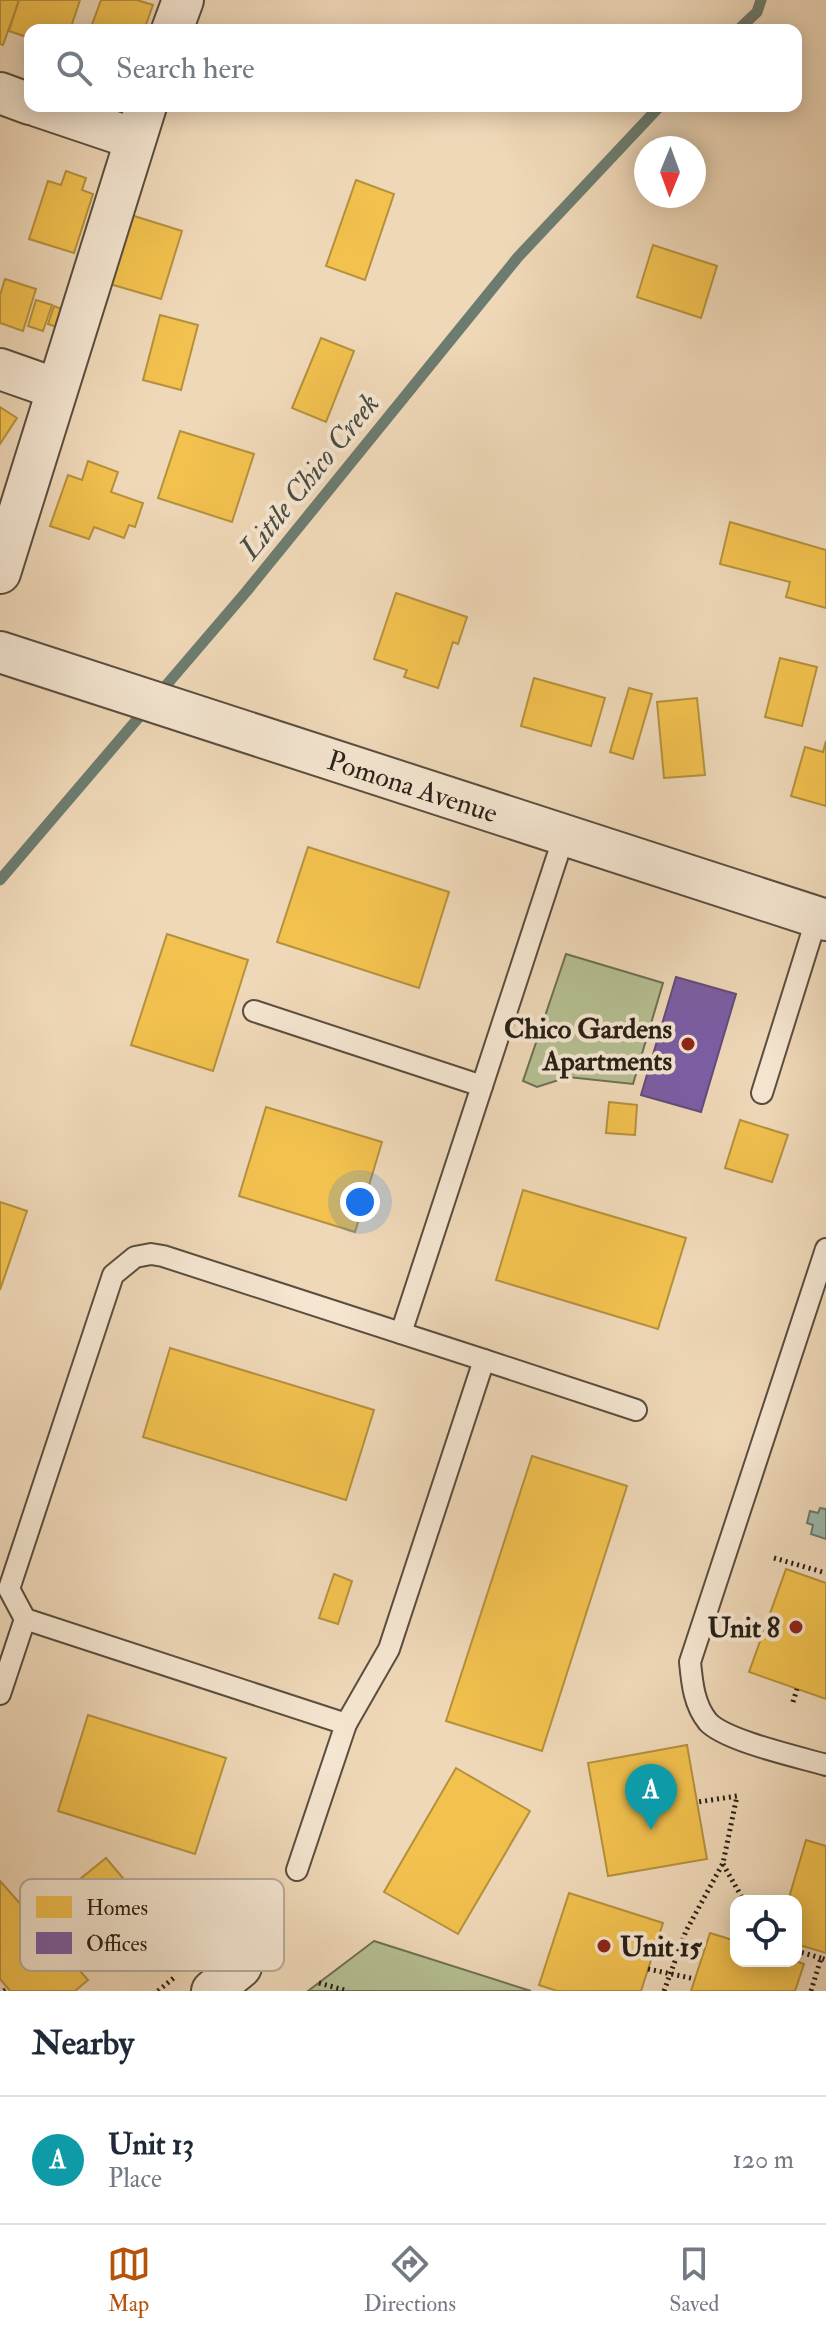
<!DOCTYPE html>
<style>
:root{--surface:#fff;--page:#f6f6f7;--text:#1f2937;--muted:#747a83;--line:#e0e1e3;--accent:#b45309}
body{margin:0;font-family:"IM FELL Double Pica",serif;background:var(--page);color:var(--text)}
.controls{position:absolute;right:24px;bottom:24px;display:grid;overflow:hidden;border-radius:16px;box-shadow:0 4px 20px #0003}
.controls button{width:72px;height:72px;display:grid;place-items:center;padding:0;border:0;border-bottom:2px solid var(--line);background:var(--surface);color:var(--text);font:40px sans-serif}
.compass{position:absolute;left:634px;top:136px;width:72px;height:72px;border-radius:50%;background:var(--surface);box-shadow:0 4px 20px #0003;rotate:181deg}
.you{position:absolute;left:360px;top:1202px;width:28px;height:28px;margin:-20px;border:6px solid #fff;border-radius:50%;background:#1a73e8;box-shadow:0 0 0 12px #1a73e833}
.badge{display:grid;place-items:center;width:52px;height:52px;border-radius:50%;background:var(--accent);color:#fff;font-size:26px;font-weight:700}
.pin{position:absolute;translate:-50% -66px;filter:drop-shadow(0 2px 4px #0008)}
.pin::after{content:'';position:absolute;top:42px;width:28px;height:24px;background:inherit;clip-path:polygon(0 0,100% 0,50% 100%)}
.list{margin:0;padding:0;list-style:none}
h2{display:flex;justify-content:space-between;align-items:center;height:104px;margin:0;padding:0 32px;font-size:34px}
h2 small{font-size:26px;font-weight:400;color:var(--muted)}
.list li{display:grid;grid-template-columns:52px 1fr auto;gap:24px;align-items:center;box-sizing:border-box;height:128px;padding:0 32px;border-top:2px solid var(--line)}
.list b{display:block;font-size:30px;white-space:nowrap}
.list p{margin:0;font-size:26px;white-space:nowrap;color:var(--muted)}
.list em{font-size:26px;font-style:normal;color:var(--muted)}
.icon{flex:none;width:44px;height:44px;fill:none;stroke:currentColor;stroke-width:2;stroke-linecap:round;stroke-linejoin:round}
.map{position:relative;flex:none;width:826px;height:1991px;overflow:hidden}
.search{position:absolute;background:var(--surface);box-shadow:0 4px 20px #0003;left:24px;right:24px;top:24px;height:88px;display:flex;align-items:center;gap:20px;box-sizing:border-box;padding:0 28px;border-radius:16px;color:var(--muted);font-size:30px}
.sheet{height:232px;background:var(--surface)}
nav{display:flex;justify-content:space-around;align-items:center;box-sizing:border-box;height:112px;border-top:2px solid var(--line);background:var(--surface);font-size:22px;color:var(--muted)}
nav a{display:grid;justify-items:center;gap:4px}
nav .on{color:var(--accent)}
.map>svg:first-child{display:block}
.green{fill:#b5bf92;stroke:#6e7054;stroke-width:2}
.water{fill:#9abaac;stroke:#6c7c70;stroke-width:2}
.homes{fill:#f2c14e;stroke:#b5913d;stroke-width:2}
.offices{fill:#7b5ea7;stroke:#624b7c;stroke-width:2}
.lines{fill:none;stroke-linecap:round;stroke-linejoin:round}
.stream{stroke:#6c7c70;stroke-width:11}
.lane-casing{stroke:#5a4e3e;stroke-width:24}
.street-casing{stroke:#5a4e3e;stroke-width:44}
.path{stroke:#282016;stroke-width:5;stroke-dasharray:2 4;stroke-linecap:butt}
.lane{stroke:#f5e6d1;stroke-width:20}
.street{stroke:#f5e6d1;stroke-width:40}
.poi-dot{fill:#8f2418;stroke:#f5e6d1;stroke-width:3}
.labels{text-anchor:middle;stroke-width:8;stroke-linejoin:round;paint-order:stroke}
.street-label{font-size:28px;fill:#282016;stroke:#f5e6d1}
.poi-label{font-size:28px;font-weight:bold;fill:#282016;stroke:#f5e6d1;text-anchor:end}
.water-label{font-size:30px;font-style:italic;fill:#4a4e43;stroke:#f5e6d1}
.key{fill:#f5e6d1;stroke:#b8ab99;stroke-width:2}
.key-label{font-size:22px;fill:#282016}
</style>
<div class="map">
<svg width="826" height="1991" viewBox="0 0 826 1991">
<rect width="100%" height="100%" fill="#efd8b8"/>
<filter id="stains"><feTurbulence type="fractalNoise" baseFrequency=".0025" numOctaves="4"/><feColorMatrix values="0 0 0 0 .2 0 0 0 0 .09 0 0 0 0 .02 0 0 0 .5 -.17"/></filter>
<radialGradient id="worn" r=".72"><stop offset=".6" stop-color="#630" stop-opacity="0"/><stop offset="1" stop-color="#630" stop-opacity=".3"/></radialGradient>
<g class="green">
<polygon points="566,954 663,983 633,1084 568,1077 537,1087 523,1081"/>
<polygon points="374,1941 531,1991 308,1991"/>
</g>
<polygon class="water" points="820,1508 826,1509 826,1539 811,1534 813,1525 807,1523 810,1511 818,1513"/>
<g class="homes">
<polygon points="0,0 19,0 3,45 0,44"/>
<polygon points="19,0 80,0 70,30 30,30 30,38 9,31"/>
<polygon points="101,0 137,0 153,5 144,30 90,30"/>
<polygon points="66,171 86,178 82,190 93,194 74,253 29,239 48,181 61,185"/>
<polygon points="356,180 394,194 365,280 326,266"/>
<polygon points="131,215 182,231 161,299 110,284"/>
<polygon points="653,245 717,266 701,318 637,297"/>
<polygon points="5,279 36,289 23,331 0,323 0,295"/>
<polygon points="36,300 52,305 43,331 28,326"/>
<polygon points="54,306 69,312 63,329 48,324"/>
<polygon points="160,315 198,325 181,390 143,380"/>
<polygon points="321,338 354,351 326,422 292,408"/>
<polygon points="0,407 17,418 0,444"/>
<polygon points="180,431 254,454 232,522 158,498"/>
<polygon points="88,461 118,472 111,492 143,503 135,527 129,525 124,538 94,527 89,539 50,526 68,475 82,480"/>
<polygon points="730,522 826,550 826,608 786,597 790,582 720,564"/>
<polygon points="396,593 467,617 458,644 453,642 438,688 404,677 407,670 374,659"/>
<polygon points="780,658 817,667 802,726 765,717"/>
<polygon points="534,678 605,698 591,746 521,726"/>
<polygon points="629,688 652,694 633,759 610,752"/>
<polygon points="697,698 705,775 664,778 657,702"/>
<polygon points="826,741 826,806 791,796 805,747 823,752"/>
<polygon points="308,847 449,892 419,988 277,942"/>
<polygon points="167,934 248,960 213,1071 131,1045"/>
<polygon points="609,1102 637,1105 635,1135 606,1133"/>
<polygon points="266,1107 382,1142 355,1232 239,1196"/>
<polygon points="740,1120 788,1135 772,1182 725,1168"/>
<polygon points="523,1190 686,1238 658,1329 496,1280"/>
<polygon points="0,1202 27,1211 0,1290"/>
<polygon points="170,1348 374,1410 346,1500 143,1437"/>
<polygon points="532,1456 627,1486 542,1751 446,1721"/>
<polygon points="786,1569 826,1583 826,1699 749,1672"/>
<polygon points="334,1574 352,1581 338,1624 319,1618"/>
<polygon points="88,1715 226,1758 195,1854 58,1811"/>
<polygon points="687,1745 707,1859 608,1876 588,1763"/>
<polygon points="456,1768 530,1811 458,1934 384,1892"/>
<polygon points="806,1840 826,1846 826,1953 796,1944 796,1901 788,1901"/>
<polygon points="106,1858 154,1915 142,1925 154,1939 127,1960 69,1888"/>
<polygon points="0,1881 88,1980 75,1991 10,1991 0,1979"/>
<polygon points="569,1893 663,1923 641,1991 557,1991 539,1985"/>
<polygon points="710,1933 736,1941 736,1961 795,1961 804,1964 795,1991 691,1991"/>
</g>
<polygon class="offices" points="676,977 736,994 701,1112 641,1095"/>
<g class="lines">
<g class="stream">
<polyline points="738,30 757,12 761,0"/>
<polyline points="157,696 246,592 518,257 660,106"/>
<polyline points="0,880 146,709"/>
</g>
<g class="lane-casing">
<g id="lane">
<polyline points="254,1011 482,1086"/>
<polyline points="762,1093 817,917"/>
<path d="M826 1249 690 1662C692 1683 694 1705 708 1722 726 1741 799 1757 826 1765"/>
<polygon points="151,1254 163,1256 484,1360 389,1649 346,1724 25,1619 9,1589 113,1275 135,1257"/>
<polyline points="401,1333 564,836"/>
<polyline points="484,1360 636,1410"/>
<polyline points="0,1694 25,1619"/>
<polyline points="297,1870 346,1724"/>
</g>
</g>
<g class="street-casing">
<g id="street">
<polyline points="172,30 183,0"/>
<polyline points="0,93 30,104"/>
<polyline points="37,106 135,139"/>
<polyline points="0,369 57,389"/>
<polyline points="0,573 146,106"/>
<path id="s1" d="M0 652 826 920"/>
<polyline points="212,1991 241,1967"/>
</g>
</g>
<g class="path">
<polyline points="774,1558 826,1573"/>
<polyline points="793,1702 797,1689"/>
<polyline points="723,1864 744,1901"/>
<polyline points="796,1951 821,1958"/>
<polyline points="648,1969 695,1979"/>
<polyline points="319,1983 348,1991"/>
<polyline points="4,1991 8,1988"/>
<polyline points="158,1991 176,1976"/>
<polyline points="664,1991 686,1931 723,1863 737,1796 698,1802"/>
<polyline points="811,1991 821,1958 826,1960"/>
</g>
<use href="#lane" class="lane"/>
<use href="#street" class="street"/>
</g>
<g class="poi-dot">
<circle cx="688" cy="1044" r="8"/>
<circle cx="796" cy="1627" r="8"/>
<circle cx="604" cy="1946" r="8"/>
</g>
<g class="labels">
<g class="street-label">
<text dy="10" stroke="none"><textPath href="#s1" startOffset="434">Pomona Avenue</textPath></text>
</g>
<g class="poi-label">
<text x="672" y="1038">Chico Gardens<tspan x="672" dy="32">Apartments</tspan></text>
<text x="780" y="1637">Unit 8</text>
<text x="620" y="1956" text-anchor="start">Unit 15</text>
</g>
<g class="water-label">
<text transform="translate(309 476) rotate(-51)" y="10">Little Chico Creek</text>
</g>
</g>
<rect x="20" y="1879" width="264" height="92" rx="12" class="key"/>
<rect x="36" y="1896" width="36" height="22" fill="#f2c14e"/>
<rect x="36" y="1932" width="36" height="22" fill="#7b5ea7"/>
<g class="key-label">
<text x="86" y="1915">Homes</text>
<text x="86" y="1951">Offices</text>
</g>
<rect width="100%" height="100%" filter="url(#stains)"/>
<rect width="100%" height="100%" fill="url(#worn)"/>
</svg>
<div class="controls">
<button><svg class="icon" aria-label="locate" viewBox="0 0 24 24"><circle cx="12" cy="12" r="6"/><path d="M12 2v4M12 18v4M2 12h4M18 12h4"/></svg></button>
</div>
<svg class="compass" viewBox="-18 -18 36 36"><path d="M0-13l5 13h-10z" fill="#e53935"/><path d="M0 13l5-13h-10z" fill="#747a83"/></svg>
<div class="you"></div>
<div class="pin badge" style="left:651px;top:1830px;background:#0f9aa8">A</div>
<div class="search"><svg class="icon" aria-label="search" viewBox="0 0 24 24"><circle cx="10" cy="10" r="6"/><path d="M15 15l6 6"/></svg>Search here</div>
</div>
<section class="sheet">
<h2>Nearby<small></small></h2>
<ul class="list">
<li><span class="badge" style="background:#0f9aa8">A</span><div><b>Unit 13</b><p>Place</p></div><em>120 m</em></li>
</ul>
</section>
<nav>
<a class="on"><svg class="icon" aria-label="map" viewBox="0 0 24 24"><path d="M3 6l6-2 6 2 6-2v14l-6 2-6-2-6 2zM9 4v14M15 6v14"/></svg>Map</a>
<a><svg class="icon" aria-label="directions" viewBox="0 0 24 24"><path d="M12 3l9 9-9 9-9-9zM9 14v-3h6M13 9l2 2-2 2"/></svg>Directions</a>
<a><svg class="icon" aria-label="saved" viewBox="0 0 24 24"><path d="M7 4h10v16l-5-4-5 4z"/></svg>Saved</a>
</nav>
